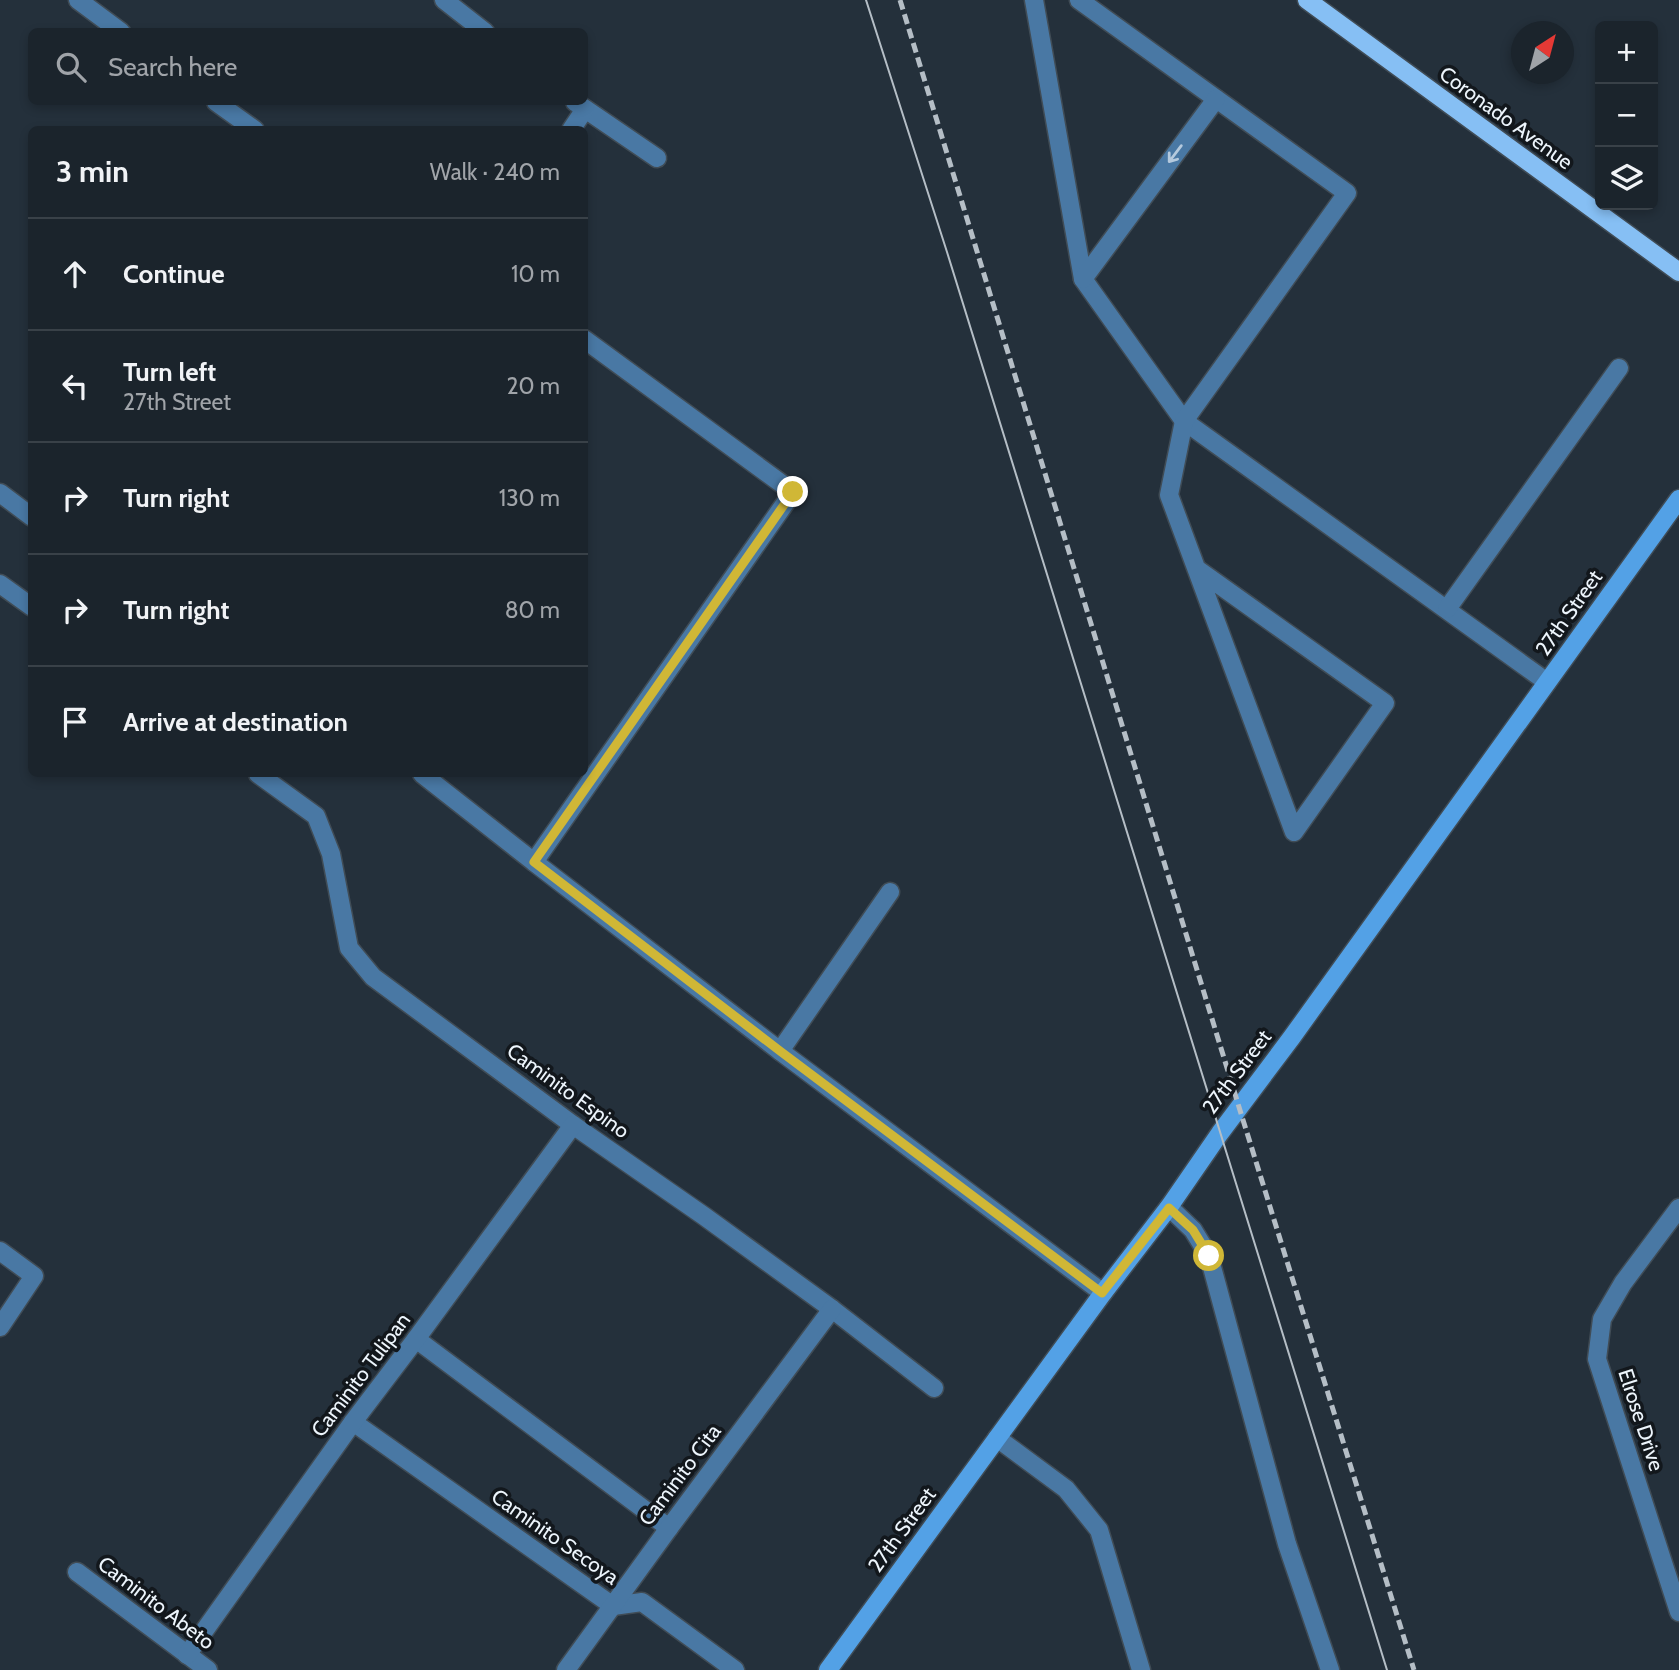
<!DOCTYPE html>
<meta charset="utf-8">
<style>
:root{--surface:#1b242c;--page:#283038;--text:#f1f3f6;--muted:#a0a4a9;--line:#394148}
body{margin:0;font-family:Cabin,sans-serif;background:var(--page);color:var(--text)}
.controls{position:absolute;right:21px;top:21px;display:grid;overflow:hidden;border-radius:10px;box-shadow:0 4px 10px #0003}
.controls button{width:63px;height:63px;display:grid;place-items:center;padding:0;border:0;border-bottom:2px solid var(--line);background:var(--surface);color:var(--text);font:35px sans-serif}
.compass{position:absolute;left:1511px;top:21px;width:63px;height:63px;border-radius:50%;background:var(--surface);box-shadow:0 4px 10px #0003;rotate:36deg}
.stop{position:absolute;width:21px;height:21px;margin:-16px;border:5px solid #d0b736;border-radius:50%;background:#fff}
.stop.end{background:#d0b736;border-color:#fff;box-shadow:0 2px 7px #0008}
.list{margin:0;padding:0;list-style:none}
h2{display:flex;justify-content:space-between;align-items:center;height:91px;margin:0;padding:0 28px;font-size:30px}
h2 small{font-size:23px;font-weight:400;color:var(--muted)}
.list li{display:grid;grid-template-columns:46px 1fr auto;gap:21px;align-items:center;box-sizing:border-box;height:112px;padding:0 28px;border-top:2px solid var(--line)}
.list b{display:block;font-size:26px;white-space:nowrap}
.list p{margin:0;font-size:23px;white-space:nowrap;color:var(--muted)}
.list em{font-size:23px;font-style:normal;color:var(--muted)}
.icon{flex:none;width:38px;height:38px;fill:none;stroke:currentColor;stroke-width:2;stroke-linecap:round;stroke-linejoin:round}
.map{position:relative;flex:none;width:1679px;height:1670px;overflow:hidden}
.search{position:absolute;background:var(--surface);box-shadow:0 4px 10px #0003;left:28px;top:28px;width:560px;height:77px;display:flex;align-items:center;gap:18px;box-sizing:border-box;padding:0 24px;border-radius:10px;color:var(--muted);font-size:26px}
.panel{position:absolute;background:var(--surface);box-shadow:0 4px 10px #0003;left:28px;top:126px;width:560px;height:651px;border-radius:10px}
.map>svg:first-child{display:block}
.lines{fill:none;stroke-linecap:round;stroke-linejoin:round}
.lane-casing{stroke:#404c56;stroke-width:21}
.street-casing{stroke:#404c56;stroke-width:21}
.secondary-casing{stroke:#404c56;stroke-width:21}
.primary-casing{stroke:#404c56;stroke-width:21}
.lane{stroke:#4978a4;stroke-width:18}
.street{stroke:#4978a4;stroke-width:18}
.secondary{stroke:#53a1e6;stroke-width:18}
.primary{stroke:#86bff4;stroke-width:18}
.tram{stroke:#b5bec6;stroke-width:2}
.rail{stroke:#b5bec6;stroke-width:5;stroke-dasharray:10 5;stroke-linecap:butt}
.oneway{stroke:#b4c9dd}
.route{stroke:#d0b736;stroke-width:9}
.labels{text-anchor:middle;stroke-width:7;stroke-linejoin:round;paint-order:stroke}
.street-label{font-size:21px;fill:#edf5fc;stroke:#12171c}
</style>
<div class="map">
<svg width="1679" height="1670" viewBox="0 0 1679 1670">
<rect width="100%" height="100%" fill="#24303b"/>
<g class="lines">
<g class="lane-casing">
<g id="lane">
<polyline points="78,0 121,32"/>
<polyline points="444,0 485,32"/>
<polyline points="1034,0 1083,279 1184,421 1547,682"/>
<polyline points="1079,0 1347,193 1184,421 1169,495 1294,832 1385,703 1197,569"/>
<polyline points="216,102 255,130"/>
<polyline points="575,102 657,158"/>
<polyline points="571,130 585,109"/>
<polyline points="1083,279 1216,99"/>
<polyline points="584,339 793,492 534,862 780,1051 1103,1293"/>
<polyline points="0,493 32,517"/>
<polyline points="1447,609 1619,368"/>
<polyline points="422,774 534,862"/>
<polyline points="780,1051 890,892"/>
<polyline points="1169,1207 1193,1230 1209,1256 1287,1544 1330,1670"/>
<polyline points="416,1339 669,1528"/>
</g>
</g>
<g class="street-casing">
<g id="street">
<polyline points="0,584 32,607"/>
<polyline points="258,774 316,816 331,854 349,948 373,977 573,1125 704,1216 832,1309 934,1388"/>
<polyline points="1679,1208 1623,1283 1602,1319 1597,1359 1679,1612"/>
<polyline points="0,1251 34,1276 0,1327"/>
<polyline points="353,1422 613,1606 642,1602 735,1670"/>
<polyline points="997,1438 1066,1489 1099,1530 1141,1670"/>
<polyline points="77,1572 208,1670"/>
<polyline points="187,1655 353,1422 416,1339 573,1125"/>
<polyline points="566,1670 669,1528 832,1309"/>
</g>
</g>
<g class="secondary-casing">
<polyline id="secondary" points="828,1670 1103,1293 1169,1207 1220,1133 1292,1037 1679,499"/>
</g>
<g class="primary-casing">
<polyline id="primary" points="1307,0 1679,272"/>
</g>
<use href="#lane" class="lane"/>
<use href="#street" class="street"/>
<use href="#secondary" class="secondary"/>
<use href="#primary" class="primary"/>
<polyline class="tram" points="866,0 947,252 1387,1670"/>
<polyline class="rail" points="900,0 1239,1107 1414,1670"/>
</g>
<defs><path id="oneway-shaft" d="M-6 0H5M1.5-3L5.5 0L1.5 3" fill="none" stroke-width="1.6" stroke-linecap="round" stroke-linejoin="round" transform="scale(1.75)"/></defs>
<use class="oneway" href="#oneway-shaft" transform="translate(1175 154) rotate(127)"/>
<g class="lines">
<polyline class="route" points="793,492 534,862 780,1051 1102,1293 1169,1208 1193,1230 1209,1256"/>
</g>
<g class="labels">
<g class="street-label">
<text transform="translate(1506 118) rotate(36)" y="7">Coronado Avenue</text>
<text transform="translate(1569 613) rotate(-55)" y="7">27th Street</text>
<text transform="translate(1237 1072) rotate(-53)" y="7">27th Street</text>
<text transform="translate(568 1091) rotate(36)" y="7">Caminito Espino</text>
<text transform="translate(361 1375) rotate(-53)" y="7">Caminito Tulipan</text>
<text transform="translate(1641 1420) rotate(72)" y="7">Elrose Drive</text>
<text transform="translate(680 1475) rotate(-53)" y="7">Caminito Cita</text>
<text transform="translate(902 1530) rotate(-54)" y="7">27th Street</text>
<text transform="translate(555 1537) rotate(35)" y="7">Caminito Secoya</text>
<text transform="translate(156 1603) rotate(37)" y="7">Caminito Abeto</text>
</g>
</g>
</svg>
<div class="controls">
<button>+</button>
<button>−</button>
<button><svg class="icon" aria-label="layers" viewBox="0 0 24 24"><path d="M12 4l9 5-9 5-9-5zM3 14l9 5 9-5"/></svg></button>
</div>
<svg class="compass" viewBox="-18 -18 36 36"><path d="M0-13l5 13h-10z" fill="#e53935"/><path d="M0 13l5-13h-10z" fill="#a0a4a9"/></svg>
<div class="stop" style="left:1209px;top:1256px"></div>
<div class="stop end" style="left:793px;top:492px"></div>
<div class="search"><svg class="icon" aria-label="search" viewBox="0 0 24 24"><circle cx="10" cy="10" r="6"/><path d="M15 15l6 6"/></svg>Search here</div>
<section class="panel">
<h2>3 min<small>Walk · 240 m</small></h2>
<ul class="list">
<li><svg class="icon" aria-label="ahead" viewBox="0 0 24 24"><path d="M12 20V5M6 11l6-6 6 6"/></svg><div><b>Continue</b></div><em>10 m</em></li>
<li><svg class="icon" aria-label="left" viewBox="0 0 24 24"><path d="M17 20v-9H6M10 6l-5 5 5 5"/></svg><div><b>Turn left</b><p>27th Street</p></div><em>20 m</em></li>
<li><svg class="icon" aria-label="right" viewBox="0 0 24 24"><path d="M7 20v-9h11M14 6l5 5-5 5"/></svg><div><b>Turn right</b></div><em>130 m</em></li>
<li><svg class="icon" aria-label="right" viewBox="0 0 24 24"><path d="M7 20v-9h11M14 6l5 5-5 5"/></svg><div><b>Turn right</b></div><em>80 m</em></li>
<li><svg class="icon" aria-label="arrive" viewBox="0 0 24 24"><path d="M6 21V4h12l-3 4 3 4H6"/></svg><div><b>Arrive at destination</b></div></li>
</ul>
</section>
</div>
